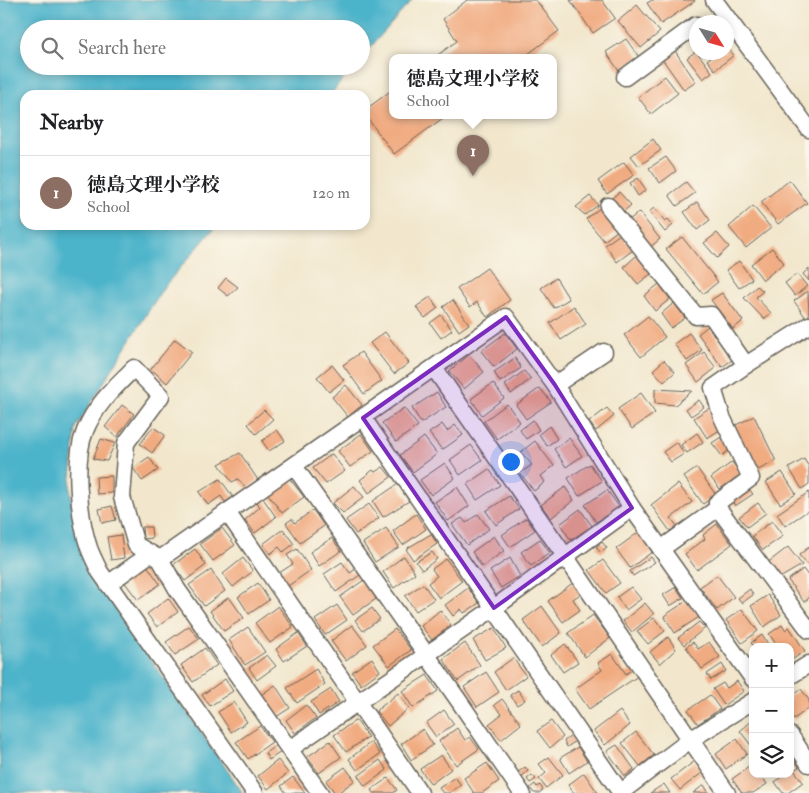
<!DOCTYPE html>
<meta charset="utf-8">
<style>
:root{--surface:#fff;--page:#f2f2f2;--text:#202124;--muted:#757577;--line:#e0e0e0;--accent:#0b8043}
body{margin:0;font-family:"IM FELL Double Pica","Noto Serif JP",serif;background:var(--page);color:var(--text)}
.controls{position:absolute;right:15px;bottom:15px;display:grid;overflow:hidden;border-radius:10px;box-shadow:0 2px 8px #0003}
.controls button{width:45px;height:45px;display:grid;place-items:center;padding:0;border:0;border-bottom:1px solid var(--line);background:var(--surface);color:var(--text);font:25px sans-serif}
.compass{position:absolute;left:689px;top:15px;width:45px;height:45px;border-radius:50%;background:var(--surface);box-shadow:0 2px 8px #0003;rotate:127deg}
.you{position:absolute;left:510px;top:461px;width:18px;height:18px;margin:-12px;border:4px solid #fff;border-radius:50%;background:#1a73e8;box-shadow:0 0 0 8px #1a73e833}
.badge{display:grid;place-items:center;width:32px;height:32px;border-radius:50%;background:var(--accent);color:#fff;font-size:16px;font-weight:700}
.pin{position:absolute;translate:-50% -41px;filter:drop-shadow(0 1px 2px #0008)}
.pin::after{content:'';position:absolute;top:26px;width:18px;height:15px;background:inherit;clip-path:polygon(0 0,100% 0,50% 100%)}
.popup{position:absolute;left:389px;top:54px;width:168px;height:65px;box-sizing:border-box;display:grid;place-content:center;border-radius:10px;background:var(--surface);filter:drop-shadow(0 1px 4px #0005);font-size:16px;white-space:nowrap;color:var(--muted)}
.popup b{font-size:19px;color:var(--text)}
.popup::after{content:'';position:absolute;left:50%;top:100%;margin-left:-10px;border:10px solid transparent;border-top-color:var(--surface)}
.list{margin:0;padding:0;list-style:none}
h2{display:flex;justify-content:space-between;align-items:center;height:65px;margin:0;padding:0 20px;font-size:21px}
h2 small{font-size:16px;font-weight:400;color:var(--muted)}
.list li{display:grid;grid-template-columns:32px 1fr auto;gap:15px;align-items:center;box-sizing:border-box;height:75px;padding:0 20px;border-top:1px solid var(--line)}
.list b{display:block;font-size:19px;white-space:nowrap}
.list p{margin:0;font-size:16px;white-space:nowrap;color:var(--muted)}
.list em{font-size:16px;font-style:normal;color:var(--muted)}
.icon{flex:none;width:28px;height:28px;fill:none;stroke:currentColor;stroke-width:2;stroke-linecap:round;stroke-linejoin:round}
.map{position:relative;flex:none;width:809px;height:793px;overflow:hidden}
.search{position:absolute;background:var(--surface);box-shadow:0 2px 8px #0003;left:20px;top:20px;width:350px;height:55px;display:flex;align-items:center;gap:12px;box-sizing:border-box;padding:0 18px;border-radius:28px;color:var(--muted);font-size:19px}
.panel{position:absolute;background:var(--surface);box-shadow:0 2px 8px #0003;left:20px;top:90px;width:350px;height:140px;border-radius:15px}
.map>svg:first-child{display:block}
.water{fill:#4cb3ca;stroke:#346873}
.building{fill:#f1ab81}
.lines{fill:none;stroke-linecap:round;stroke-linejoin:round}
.minor-casing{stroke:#67635a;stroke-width:19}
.minor{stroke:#fff;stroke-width:16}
.marked{fill:#7b2cbf;fill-opacity:0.2;stroke:#7b2cbf;stroke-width:4;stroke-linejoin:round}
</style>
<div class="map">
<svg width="809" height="793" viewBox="0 0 809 793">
<rect width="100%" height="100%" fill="#fbf7ec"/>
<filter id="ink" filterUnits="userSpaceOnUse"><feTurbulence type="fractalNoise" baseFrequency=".02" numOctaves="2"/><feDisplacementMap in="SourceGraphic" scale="10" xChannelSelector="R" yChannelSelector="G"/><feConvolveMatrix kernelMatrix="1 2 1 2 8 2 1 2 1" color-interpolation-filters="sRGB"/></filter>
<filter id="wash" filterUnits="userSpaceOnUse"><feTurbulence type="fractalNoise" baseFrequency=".0096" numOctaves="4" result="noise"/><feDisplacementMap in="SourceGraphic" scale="20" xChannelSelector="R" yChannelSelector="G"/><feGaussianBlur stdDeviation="1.12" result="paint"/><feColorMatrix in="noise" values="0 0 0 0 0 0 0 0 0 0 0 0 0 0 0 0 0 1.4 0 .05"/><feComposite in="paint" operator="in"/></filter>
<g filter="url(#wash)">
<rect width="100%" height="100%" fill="#f2e7cd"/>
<polygon class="water" points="0,0 412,0 361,58 361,29 29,29 29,66 354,66 330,95 25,95 25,225 217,225 163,288 76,427 70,488 75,530 106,595 243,793 0,793"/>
<g id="blocks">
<g class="building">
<polygon points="467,0 536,0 559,31 524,57 435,57 457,41 443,19"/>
<polygon points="570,0 602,0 615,18 593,33"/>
<polygon points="652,0 694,0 695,1 661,24 647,3"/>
<polygon points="637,5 660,32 641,48 618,21"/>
<polygon points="626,39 639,57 619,71 606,52"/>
<polygon points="726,46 734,55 715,70 707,60 717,52 726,52"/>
<polygon points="675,51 696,82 684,90 663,60"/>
<polygon points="696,51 712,72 703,79 687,58"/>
<polygon points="665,76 678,93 651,114 638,97"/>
<polygon points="393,89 393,115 447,115 394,154 365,115 365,110"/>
<polygon points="653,139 661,150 639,166 631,156"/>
<polygon points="666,157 676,171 660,183 649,168"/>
<polygon points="624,162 634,175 607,194 598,181"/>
<polygon points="638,178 646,190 638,196 630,183"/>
<polygon points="790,180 807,203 778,224 761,202"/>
<polygon points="686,182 695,193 677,206 669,195"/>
<polygon points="619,192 631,205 623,212 611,199"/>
<polygon points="590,196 598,205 585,215 576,207"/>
<polygon points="697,202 710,220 697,230 684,212"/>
<polygon points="753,206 771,228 746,248 729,227"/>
<polygon points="600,208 618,230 604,241 586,219"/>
<polygon points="654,208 665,221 668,219 673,225 665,232 649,212"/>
<polygon points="639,212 660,239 649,248 628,221"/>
<polygon points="717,233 729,247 717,258 704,243"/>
<polygon points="620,234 633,250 617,262 605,245"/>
<polygon points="682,237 718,282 703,294 666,249"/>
<polygon points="772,248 784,263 763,280 751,264"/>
<polygon points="637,255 652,273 638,284 624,267"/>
<polygon points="739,261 752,279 739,288 726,270"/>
<polygon points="487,268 510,300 487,317 477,302 470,307 457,289"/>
<polygon points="809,268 809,281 803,274"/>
<polygon points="797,274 807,286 795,296 785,283"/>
<polygon points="226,278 238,287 228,296 218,288"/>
<polygon points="556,278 569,299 554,308 541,288"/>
<polygon points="659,284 670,299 655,311 644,296"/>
<polygon points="757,286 763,291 756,297 771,313 764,319 744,298"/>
<polygon points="808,291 809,316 806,318 794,301"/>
<polygon points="722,293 743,321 733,329 711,300"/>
<polygon points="430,297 438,308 425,318 416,307"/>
<polygon points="453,300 469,324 459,331 443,307"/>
<polygon points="674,303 685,318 671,328 661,314"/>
<polygon points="574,306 586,324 561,340 550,323"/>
<polygon points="441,315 452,330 441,338 430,323"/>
<polygon points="648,316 665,337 641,357 624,335"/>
<polygon points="708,326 732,360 722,367 698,334"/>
<polygon points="385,332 409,363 394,374 370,343"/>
<polygon points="505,333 517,349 494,367 481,351"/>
<polygon points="689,333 702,350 687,361 674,344"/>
<polygon points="175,339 192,352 167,383 151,369"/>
<polygon points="361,352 382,381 364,394 343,365"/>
<polygon points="704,352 716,368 698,382 686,365"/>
<polygon points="469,355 484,372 464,389 449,371"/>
<polygon points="515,358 521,368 500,382 494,372"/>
<polygon points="664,360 675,372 664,382 653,370"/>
<polygon points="332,365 344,380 329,392 317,377"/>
<polygon points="524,371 531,379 511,394 505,385"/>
<polygon points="493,383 504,398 482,415 471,399"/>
<polygon points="346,385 362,405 348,417 332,397"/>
<polygon points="540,388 551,402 526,419 516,405"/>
<polygon points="655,389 692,391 675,405 655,403"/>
<polygon points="437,392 446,407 421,423 412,408"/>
<polygon points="641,393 655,413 632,429 618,409"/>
<polygon points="699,400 704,407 691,416 686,409"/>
<polygon points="507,404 520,422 497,439 484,421"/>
<polygon points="122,405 134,414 117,437 105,427"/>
<polygon points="404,408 418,426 396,442 382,423"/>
<polygon points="607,408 614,416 596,431 589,422"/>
<polygon points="709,408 723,428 707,438 694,418"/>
<polygon points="264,410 273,419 256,434 248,424"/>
<polygon points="754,416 776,461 756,471 734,426"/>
<polygon points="533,420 539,430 526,439 520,430"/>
<polygon points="442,424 447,431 455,425 463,435 442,450 429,433"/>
<polygon points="549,426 557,439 547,446 539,434"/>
<polygon points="153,427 165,435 152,453 140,444"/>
<polygon points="277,430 285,441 269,451 262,441"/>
<polygon points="697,433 703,442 687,453 681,445"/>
<polygon points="361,434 373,451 350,467 338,451"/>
<polygon points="424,437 437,454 413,472 400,455"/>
<polygon points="721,437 730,449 722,456 712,443"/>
<polygon points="569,438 582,456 566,467 554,449"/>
<polygon points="101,439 115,443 107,461 93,459"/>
<polygon points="535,441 554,466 541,476 545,482 534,491 520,473 532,465 521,452"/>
<polygon points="677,442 684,454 671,462 663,452"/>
<polygon points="471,445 482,460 460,475 450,460"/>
<polygon points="240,453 258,480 247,489 238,479 232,482 219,464"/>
<polygon points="332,454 345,471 326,484 313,468"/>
<polygon points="149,457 158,470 142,481 133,468"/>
<polygon points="804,459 809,467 809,484 802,489 789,468"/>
<polygon points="732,462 741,474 720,489 711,478"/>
<polygon points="445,463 455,478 431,495 420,480"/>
<polygon points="590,464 602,481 579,496 568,478"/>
<polygon points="383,467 391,477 369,493 360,480 373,470 375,472"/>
<polygon points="697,468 716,495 703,504 684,477"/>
<polygon points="489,469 500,485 477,500 467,484"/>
<polygon points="782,472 796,494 780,504 766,482"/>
<polygon points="112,476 112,493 97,494 96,477"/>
<polygon points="289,478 304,497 282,513 268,494"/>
<polygon points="220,479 233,497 225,502 221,496 208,505 199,492"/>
<polygon points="398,484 409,501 383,517 373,501"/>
<polygon points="678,484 692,502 671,518 677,526 670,531 651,505"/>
<polygon points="354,486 364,497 343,513 333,503"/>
<polygon points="457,487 469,506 448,521 435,502"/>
<polygon points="565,487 574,500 551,518 541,505"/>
<polygon points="748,488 753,494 735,506 731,499"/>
<polygon points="607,490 619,507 596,522 585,505"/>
<polygon points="809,492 809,510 785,526 777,514"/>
<polygon points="509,496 519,509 496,525 486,511"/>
<polygon points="262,497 276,517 255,533 245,520 260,507 256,500"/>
<polygon points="758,503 766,513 747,527 739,517"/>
<polygon points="369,504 379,518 356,534 346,520"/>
<polygon points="112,506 116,520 102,523 99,509"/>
<polygon points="580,509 592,526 571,540 560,524"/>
<polygon points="313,510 324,526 300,543 286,523 292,519 295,523"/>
<polygon points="416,514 426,529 403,545 393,531"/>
<polygon points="478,514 489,529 467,545 452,524 462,518 466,523"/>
<polygon points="526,518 535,530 510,547 502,535"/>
<polygon points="772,521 783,536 763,550 752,536"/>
<polygon points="717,524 732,544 697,570 685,554 705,539 703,535"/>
<polygon points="142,527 151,527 152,538 143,539"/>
<polygon points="222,528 235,545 213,561 200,544"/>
<polygon points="386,528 399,547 375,562 363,543"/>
<polygon points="283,529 294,544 283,552 279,547 270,554 263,544"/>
<polygon points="639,532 652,552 630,568 616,549"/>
<polygon points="431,534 437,544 413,560 406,549"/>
<polygon points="121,535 124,558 111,560 107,537"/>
<polygon points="494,536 504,551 482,567 472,552"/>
<polygon points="332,538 341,551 319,566 310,552"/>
<polygon points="540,539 550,553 531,566 521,552"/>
<polygon points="602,542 607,548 601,553 596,547"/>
<polygon points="788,547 802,565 778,579 766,564"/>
<polygon points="809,547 809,567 799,555"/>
<polygon points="195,549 206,565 185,581 173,565"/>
<polygon points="297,549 311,570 288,586 279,573 293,564 287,555"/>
<polygon points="432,552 437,559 422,570 416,562"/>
<polygon points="404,556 415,573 394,588 383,572"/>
<polygon points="651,557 655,562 633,576 630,571"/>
<polygon points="243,558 253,571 233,587 223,574"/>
<polygon points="510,558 520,576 501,588 490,571"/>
<polygon points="446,559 462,581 439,598 428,583 437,576 432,569"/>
<polygon points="603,560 620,583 606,593 589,570"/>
<polygon points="342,562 350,573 356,569 360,575 336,592 324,574"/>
<polygon points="146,564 160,584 138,600 123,580"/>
<polygon points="803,569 809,577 809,598 804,602 788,580"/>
<polygon points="211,570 225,591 204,606 189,585"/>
<polygon points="717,575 734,597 717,610 700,587"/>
<polygon points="364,580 376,599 353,615 340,597"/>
<polygon points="574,582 582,593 573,599 580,610 563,622 548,601"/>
<polygon points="258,583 269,600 249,614 238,597"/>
<polygon points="423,584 434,599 416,611 405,596"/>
<polygon points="631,587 641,599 626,610 617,597"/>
<polygon points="676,587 683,598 670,606 663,595"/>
<polygon points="468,588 479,603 464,613 461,609 453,616 445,605"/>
<polygon points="750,589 753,595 742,603 738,598"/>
<polygon points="768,595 781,615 764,627 751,606"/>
<polygon points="229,597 244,618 224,631 210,611"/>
<polygon points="168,598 178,612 157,627 147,614"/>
<polygon points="688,600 699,617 675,633 664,616"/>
<polygon points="645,603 654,614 632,632 623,621"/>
<polygon points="337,605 347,620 325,635 315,620"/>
<polygon points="278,606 293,627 270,643 255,623"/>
<polygon points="542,606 561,633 542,647 523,620"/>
<polygon points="372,608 380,619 363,631 355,620"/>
<polygon points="742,609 758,631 742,643 726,620"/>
<polygon points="440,610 451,625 432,640 421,626"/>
<polygon points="593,615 610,638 585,657 568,633"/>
<polygon points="654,618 665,631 648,644 637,631"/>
<polygon points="699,622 705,628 684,645 678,638"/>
<polygon points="352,625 367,645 346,661 331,641"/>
<polygon points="782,625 785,630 789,627 805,651 790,661 790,647 778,647 769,634"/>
<polygon points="189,626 199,639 175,655 166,642"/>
<polygon points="248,627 265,652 245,665 229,640"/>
<polygon points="494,628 506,648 485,660 473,640"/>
<polygon points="395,629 411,650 389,666 373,645"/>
<polygon points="298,633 307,646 284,661 276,649"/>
<polygon points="762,635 770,647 754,647 751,643"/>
<polygon points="668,637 676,649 660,664 650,652"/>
<polygon points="693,642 698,649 709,642 720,657 702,669 686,647"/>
<polygon points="465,643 480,665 458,681 443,659"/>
<polygon points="565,644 578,662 563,672 551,655"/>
<polygon points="205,648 217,665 193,682 181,665"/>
<polygon points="612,654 626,674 633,669 638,676 589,709 575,689 602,670 598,663"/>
<polygon points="267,655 276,666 257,680 249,668"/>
<polygon points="372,658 380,671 361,685 352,672"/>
<polygon points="513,658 526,676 506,690 494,672"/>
<polygon points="722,664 726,671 711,680 707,674"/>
<polygon points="316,669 325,684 297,703 287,688"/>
<polygon points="486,672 499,692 477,707 464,687"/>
<polygon points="427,675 438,691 413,708 402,691"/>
<polygon points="225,679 233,691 210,706 202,695"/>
<polygon points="737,681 744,691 724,705 713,689 723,683 727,688"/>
<polygon points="275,685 290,708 276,717 261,695"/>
<polygon points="331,689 339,702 319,715 311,702"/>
<polygon points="801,689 809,700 809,708 794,719 790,713 790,696"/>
<polygon points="518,690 525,700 517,705 510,695"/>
<polygon points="398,693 409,708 388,726 376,711"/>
<polygon points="710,695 720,709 698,724 688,710"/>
<polygon points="502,699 521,724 501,740 489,724 502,714 494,705"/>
<polygon points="234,702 247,722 231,732 218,712"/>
<polygon points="306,705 316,718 295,733 286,720"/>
<polygon points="444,710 454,724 436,737 426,723"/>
<polygon points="620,711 630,725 605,745 594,731"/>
<polygon points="356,720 368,737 346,752 334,735"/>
<polygon points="753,720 753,748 740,731"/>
<polygon points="551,721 563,737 550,748 537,731"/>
<polygon points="260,726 272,742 248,759 236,742"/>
<polygon points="457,728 465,740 470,737 479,749 456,765 439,741"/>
<polygon points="423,729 433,745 411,760 401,744"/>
<polygon points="636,732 654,755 640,766 622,743"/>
<polygon points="573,735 576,741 567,747 564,741"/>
<polygon points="737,739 747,754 726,769 716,754"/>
<polygon points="330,741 341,757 319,773 307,757"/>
<polygon points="371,742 380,754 357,770 349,759"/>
<polygon points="277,745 281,752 269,760 265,753"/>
<polygon points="617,745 634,769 625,776 607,751"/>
<polygon points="578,747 587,761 569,773 560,758"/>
<polygon points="441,755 451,769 431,784 420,769"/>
<polygon points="549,757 563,775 546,788 539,779 546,773 539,764"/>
<polygon points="792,757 799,767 794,770 803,782 788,793 783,793 775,782 785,774 790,774 790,759"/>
<polygon points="278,760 288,773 268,789 258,776"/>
<polygon points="380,760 387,770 365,786 358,776"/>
<polygon points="695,761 703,772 680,790 671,779"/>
<polygon points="487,763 499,781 482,793 474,793 464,778"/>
<polygon points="753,764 753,774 760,774 767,784 753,793 742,793 732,779"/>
<polygon points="345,767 355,780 338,793 335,793 326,781"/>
<polygon points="525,767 528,771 520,778 517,773"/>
<polygon points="584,773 598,793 574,793 568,785"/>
<polygon points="532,775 536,779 530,783 527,779"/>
<polygon points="293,777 305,793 286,793 281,786"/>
<polygon points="455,777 461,785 449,793 443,793 439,788"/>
<polygon points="388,778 397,790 393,793 373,793 371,790"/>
<polygon points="535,784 537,787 540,785 543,790 539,793 534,793 530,788"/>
<polygon points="664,784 670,793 650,793"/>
<polygon points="704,785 709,793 693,793"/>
</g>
</g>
</g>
<g filter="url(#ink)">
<use href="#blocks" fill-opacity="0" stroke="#67635a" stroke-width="1"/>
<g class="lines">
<g class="minor-casing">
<g id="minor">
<polyline points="714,0 809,129"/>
<polyline points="625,77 696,25"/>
<polyline points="608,206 696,316 711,315 746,365 713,388 722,417 751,478 717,503 718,508"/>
<polyline points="746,365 809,325"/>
<polyline points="434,368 565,556 727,793"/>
<polyline points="555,385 604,352"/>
<polyline points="363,418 621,793"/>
<polyline points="294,466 459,701 522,793"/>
<polyline points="632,508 753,679"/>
<polyline points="227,512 420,793"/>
<polyline points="661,549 718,508 809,630"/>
<polyline points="160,559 506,317 555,385 632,508 494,608 290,749"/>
<polyline points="108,584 150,554"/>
<polyline points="790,676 809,664"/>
<polyline points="790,735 809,764"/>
<path d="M255 793 100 572C96 564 92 556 89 548 79 518 73 460 85 431 95 405 116 386 134 368L161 396 126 443 122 497 136 545 160 559 177 589 320 793"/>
<polyline points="620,793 690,740 753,701"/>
</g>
</g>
<use href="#minor" class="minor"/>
</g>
</g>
<path class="marked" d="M506 317 555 385 632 508 494 608 363 418Z"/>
</svg>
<div class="controls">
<button>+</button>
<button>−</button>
<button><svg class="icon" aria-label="layers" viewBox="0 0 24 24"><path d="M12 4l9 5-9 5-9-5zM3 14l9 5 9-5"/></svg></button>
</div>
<svg class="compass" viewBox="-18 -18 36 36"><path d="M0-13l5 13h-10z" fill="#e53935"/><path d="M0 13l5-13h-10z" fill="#757577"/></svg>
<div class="you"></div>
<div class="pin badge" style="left:473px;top:176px;background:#8d6e63">1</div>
<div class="popup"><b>徳島文理小学校</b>School</div>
<div class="search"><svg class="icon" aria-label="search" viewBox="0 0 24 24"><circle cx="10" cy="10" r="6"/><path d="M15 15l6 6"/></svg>Search here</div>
<section class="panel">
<h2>Nearby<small></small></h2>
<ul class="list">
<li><span class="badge" style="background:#8d6e63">1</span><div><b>徳島文理小学校</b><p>School</p></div><em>120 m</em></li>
</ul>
</section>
</div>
